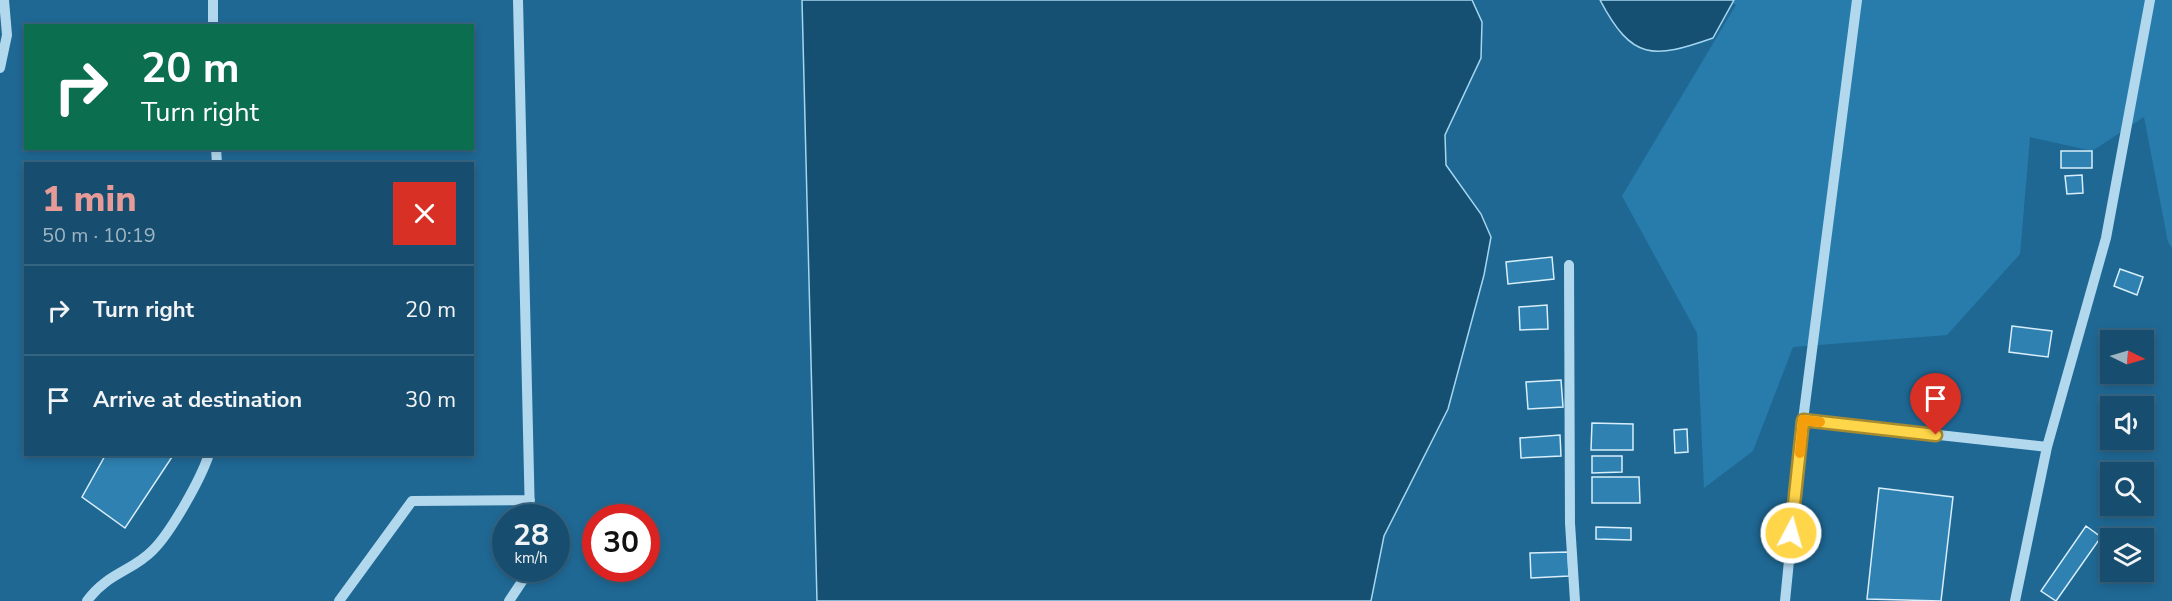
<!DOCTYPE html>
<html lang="en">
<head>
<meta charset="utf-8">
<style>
	:root { --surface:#174e6f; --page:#205574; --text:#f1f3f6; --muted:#9eb4c3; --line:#366582; --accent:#e69b98 }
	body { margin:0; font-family:"Nunito Sans",sans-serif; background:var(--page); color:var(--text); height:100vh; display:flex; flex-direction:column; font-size:22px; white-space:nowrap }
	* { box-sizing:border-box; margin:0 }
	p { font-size:20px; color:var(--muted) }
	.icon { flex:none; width:33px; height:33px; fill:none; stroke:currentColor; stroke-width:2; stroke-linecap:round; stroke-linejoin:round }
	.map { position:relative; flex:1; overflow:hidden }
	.sheet { position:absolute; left:24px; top:162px; width:450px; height:294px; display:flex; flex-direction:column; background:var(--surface); border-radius:0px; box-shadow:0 3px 9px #0003,0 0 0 2px var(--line) }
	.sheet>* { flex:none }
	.hud { position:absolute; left:24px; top:24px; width:450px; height:126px; border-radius:0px; box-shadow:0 3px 9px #0003,0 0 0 2px var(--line); background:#0b6e4f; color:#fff; overflow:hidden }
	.needle { width:39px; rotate:95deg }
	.buttons { position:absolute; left:2100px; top:330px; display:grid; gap:12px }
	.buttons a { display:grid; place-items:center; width:54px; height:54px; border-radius:0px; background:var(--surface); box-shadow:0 3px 9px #0003,0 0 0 2px var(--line); font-size:30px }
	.speed { position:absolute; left:492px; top:504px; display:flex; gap:12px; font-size:30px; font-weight:700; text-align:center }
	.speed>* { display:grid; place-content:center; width:78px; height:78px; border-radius:50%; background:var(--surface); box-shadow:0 3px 9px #0003,0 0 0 2px var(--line); line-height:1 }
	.speed small { font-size:15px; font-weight:400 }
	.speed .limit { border:9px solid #d22; background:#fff; color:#111 }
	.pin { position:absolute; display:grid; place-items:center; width:51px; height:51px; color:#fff; margin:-62px -26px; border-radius:50% 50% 50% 0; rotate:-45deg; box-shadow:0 0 6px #0007 }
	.pin .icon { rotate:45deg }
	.me { position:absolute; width:66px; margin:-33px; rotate:6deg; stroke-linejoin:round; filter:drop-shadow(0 0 4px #0008) }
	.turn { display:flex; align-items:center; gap:21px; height:126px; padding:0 18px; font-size:27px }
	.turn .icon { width:78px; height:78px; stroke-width:2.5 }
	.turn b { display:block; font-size:42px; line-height:51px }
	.round { display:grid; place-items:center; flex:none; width:63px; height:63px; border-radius:0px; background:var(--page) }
	.headline { display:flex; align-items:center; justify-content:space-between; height:102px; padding:0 18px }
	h1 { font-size:36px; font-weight:800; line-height:45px; color:var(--accent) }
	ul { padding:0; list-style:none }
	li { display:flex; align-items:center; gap:18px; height:90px; padding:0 18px; border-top:2px solid var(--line) }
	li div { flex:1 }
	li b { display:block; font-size:22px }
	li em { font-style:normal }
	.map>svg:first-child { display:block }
	.green { fill:#287cac }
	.water { fill:#154f72; stroke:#a5d6f0; stroke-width:1.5 }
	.building { fill:#2e81b1; stroke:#d8eefa; stroke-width:1.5 }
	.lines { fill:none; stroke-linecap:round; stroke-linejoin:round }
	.minor { stroke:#b2d8ee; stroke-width:10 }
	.route-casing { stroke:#a68a30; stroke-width:15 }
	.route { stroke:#ffd54a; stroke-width:10 }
	.slow { stroke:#f59e0b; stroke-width:10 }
</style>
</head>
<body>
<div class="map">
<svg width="2172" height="601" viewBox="0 0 2172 601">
	<rect width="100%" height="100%" fill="#1f6894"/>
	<path class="green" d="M1728 0H2172V248L2168 242 2144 117 2092 151 2030 137 2020 254 1947 335 1793 347 1753 451 1704 488 1697 333 1622 196 1736 5Z"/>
	<path class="water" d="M802 0H1472L1482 22 1481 58 1445 135 1446 165 1481 214 1491 237 1484 275 1448 409 1384 536 1371 601H817Z
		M1600 0H1734L1713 38C1653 59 1632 61 1600 0Z"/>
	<path class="building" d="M2061 151H2092V168H2061Z
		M2082 175 2083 193 2067 194 2065 176Z
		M1552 257 1554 279 1508 284 1506 262Z
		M2120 269 2143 277 2137 295 2114 286Z
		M1547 305 1548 329 1520 330 1519 307Z
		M2012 326 2052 331 2048 357 2009 352Z
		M1561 380 1563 407 1528 409 1526 382Z
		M1592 423 1633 424V450H1591Z
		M1687 429 1688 452 1675 453 1674 430Z
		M1560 435 1561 456 1521 458 1520 438Z
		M106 454H174L125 528 82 497Z
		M1592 456H1622V472L1592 473Z
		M1592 477H1639L1640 503H1592Z
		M1879 488 1953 497 1941 601 1867 599Z
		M2086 526 2101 537 2056 601 2041 591Z
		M1596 527 1631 528V540L1596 539Z
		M1568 552 1569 576 1531 578 1530 553Z"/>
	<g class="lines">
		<path class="minor" d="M213 0V26
			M518 0 530 518
			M0 68 7 35 4 0
			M216 148 217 164
			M1569 265 1570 523 1575 601
			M1803 420 2047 447
			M87 601C107 573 133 571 153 550 171 532 201 479 209 454
			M339 601 412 501 530 500
			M509 601 531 568
			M1785 601 1803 420 1857 0
			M2015 601 2047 447 2106 238 2150 0"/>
	</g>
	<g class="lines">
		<defs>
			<path id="route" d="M1791 533 1803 420 1936 435"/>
		</defs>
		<use href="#route" class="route-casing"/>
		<use href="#route" class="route"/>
		<path class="slow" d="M1800 453 1803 420 1820 422"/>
	</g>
</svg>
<div class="buttons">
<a><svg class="needle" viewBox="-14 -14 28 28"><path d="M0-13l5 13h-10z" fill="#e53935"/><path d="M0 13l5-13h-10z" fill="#9eb4c3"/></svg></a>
<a><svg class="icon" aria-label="sound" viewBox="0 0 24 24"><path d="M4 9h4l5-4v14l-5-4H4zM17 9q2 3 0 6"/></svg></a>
<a><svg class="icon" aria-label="search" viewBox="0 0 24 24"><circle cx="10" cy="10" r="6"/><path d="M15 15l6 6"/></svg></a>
<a><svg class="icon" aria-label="layers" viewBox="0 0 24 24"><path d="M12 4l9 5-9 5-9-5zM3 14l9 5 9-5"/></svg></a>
</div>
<div class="speed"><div>28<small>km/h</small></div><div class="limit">30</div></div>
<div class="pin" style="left:1936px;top:435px;background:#d93025"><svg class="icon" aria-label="arrive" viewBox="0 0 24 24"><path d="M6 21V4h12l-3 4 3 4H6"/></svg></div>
<svg class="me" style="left:1791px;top:533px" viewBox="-20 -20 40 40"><circle r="17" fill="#ffd54a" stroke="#fff" stroke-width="3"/><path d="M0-11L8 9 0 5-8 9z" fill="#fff"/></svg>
<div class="hud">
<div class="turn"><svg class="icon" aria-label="right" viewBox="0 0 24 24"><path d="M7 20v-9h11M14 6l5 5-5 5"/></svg><div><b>20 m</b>Turn right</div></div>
</div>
<section class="sheet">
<div class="headline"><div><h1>1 min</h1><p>50 m · 10:19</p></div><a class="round" style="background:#d93025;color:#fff"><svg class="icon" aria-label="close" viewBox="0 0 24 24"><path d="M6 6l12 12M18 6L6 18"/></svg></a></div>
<ul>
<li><svg class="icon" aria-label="right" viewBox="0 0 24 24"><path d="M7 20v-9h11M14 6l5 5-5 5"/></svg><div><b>Turn right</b></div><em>20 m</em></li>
<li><svg class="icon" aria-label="arrive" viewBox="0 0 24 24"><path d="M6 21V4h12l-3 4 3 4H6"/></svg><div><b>Arrive at destination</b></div><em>30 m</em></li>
</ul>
</section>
</div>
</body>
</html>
